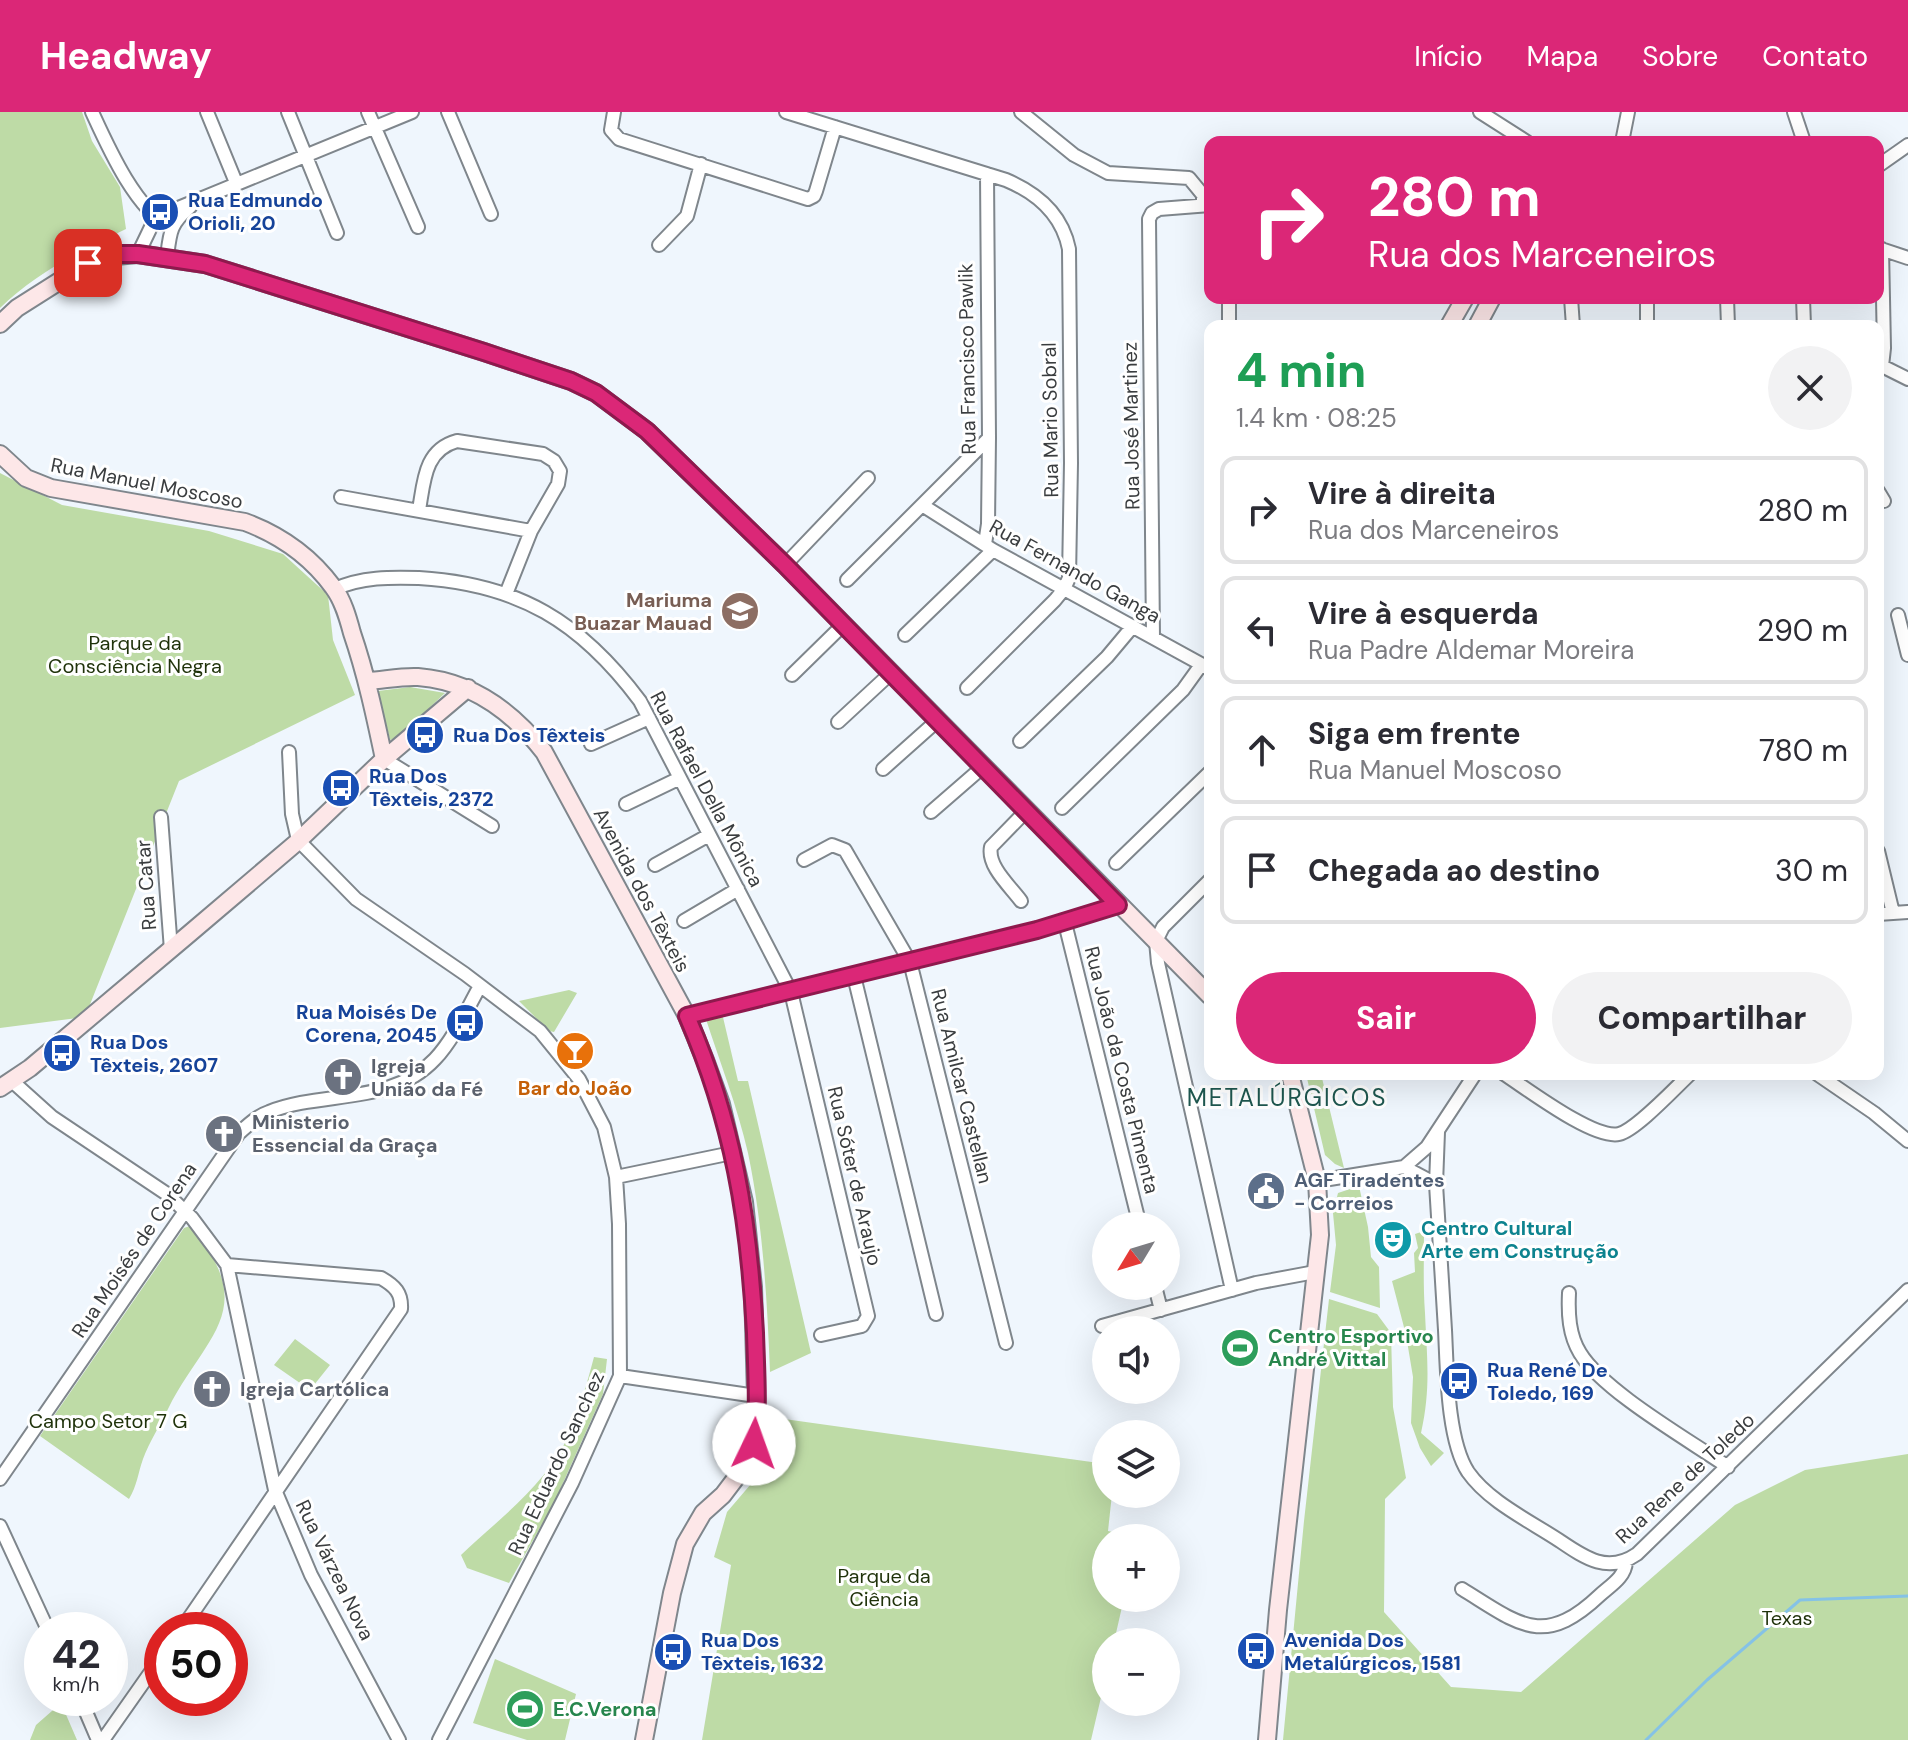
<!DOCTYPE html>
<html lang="pt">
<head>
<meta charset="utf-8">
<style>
	:root { --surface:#fff; --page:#f2f2f3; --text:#2b2b33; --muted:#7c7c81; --line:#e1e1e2; --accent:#db2777 }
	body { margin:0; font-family:"DM Sans",sans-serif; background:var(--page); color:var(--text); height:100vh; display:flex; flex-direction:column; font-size:30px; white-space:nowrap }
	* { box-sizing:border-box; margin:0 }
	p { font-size:26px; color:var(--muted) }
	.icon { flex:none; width:44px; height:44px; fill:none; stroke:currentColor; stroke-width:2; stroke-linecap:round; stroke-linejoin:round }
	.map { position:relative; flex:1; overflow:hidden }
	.side { position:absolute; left:1204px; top:208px; width:680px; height:760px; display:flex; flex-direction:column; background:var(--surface); border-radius:16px; box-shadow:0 8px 32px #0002 }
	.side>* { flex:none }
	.hud { position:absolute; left:1204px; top:24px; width:680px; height:168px; border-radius:16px; box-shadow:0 8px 32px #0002; background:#db2777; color:#fff; overflow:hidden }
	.needle { width:52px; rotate:232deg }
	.controls { position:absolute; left:1092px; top:1100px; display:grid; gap:16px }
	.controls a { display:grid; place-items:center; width:88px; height:88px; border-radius:50%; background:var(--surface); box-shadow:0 8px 32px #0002; font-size:40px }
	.speed { position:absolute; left:24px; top:1500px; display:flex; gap:16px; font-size:40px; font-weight:700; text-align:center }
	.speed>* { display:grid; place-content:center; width:104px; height:104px; border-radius:50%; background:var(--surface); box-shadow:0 8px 32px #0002; line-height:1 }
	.speed small { font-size:20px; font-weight:400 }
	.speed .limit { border:12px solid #d22; background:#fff; color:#111 }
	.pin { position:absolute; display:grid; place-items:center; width:68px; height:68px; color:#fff; margin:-34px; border-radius:16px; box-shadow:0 4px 12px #0006 }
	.me { position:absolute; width:88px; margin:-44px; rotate:3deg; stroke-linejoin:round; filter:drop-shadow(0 0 6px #0008) }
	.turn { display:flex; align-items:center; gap:28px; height:168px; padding:0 32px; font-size:36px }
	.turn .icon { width:104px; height:104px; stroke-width:2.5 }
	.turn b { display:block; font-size:56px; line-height:68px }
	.round { display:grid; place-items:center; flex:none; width:84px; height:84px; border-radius:42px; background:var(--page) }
	.head { display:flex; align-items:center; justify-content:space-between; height:136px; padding:0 32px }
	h1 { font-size:48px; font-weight:700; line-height:60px; color:#1e9e55 }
	.cta { display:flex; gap:16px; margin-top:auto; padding:16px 32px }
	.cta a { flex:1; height:92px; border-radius:48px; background:var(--accent); color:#fff; font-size:32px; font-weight:700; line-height:92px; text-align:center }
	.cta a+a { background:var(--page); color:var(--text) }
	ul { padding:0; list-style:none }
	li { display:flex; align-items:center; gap:24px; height:108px; margin:0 16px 12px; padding:0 16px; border:4px solid var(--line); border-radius:16px }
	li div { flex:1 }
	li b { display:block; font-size:30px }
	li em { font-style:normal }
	header { display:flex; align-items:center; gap:48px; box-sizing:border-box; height:112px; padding:0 40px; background:var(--accent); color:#fff }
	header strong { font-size:38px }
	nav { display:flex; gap:44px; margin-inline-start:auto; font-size:28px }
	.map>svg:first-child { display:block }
	.green { fill:#bedba6 }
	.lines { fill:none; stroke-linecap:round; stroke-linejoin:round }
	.stream { stroke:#85c2e6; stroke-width:3 }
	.street-casing { stroke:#7f868c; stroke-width:16 }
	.secondary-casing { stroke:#7f868c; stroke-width:20 }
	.street { stroke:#fff; stroke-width:12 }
	.secondary { stroke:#fde7e8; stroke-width:16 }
	.route-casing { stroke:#8e194d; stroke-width:20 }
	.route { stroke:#db2777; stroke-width:14 }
	.labels { text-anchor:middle; stroke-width:6; stroke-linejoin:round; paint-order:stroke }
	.transit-label { font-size:20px; font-weight:bold; fill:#164399; stroke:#fff; text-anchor:start }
	.street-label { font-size:20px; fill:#3a3d3f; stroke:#fff }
	.education-label { font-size:20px; font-weight:bold; fill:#785e54; stroke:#fff; text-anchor:end }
	.park-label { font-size:20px; fill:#1f320a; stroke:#fff }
	.worship-label { font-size:20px; font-weight:bold; fill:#5b616d; stroke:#fff; text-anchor:start }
	.food-label { font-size:20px; font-weight:bold; fill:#c56008; stroke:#fff }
	.service-label { font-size:20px; font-weight:bold; fill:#4e5e75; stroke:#fff; text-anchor:start }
	.culture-label { font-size:20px; font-weight:bold; fill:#0d838f; stroke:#fff; text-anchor:start }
	.leisure-label { font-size:20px; font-weight:bold; fill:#27864d; stroke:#fff; text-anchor:start }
	.quarter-label { font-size:24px; letter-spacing:2px; fill:#1e574f; stroke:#fff }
</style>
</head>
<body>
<header>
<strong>Headway</strong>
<nav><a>Início</a><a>Mapa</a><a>Sobre</a><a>Contato</a></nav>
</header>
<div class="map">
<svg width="1908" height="1628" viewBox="0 0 1908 1628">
	<rect width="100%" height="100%" fill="#eff6fd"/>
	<path class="green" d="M0 0H82L92 29 120 75 126 117C81 138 36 161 0 196Z
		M0 361 62 393 209 419 283 442 328 483 333 528 355 583 179 669 85 905 0 916Z
		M410 575 445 581 400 624 390 628 378 579Z
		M569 878 577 881 554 920 549 919 519 889Z
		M704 901H722L738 969H748L811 1241 770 1260C767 1186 763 1113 748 1041 737 993 719 948 704 901Z
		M1306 962H1321L1344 1056 1335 1052 1325 1043Z
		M1359 1074 1368 1115 1371 1145 1379 1155 1380 1196 1330 1180 1336 1133 1333 1101 1338 1081Z
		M190 1114C262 1198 205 1223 168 1297 160 1314 149 1330 143 1347 138 1361 137 1374 129 1387L40 1324 184 1116Z
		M1424 1119C1424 1146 1423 1174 1425 1201 1427 1247 1431 1276 1421 1321L1444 1341 1431 1354 1420 1336 1411 1311 1413 1265 1406 1223 1392 1169 1415 1160 1414 1141 1418 1136 1415 1122Z
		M1329 1187 1377 1202 1391 1221 1393 1295 1406 1366 1385 1387 1384 1500 1451 1575 1521 1580 1735 1393 1805 1358 1908 1342V1628H1283L1304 1409Z
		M295 1227 330 1253 310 1278 274 1253Z
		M594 1245 607 1247 603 1282 554 1391 509 1471 467 1456 461 1443C499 1407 548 1371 569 1322 580 1297 587 1271 594 1245Z
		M770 1305 1106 1352V1382H1112L1108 1419 1138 1426H1106V1486H1124L1114 1530H1106V1564L1091 1628H702L731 1453 714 1445 727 1400 769 1351Z
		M495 1547 576 1582 565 1628H527L473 1611Z
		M61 1591 77 1628H30L36 1613Z"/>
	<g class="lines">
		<path class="stream" d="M1646 1628 1707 1568 1800 1488 1908 1484"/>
		<defs>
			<path id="street" d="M92 0C109 37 135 96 171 116
				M207 0 237 73
				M288 0 337 121
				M368 0 418 115
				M448 0 491 102
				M614 0 611 18 619 27 808 87 814 84 816 79 835 15
				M786 0 1006 68C1037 81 1062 102 1069 137L1071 351 1069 466 1064 477 1055 488 967 576
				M1021 0 1074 43 1108 61 1189 66 1203 83V93
				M1480 0 1527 30
				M1794 0 1804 30
				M1622 30 1628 0
				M1878 54 1908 33
				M659 133 687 104 701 52
				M1878 136 1908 146
				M1882 137 1884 236 1882 254
				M138 142 151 115 171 99 412 0
				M167 145C170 120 170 112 190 95
				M1229 186V214
				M1571 186 1573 214
				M1647 186V214
				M1727 186 1728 214
				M1803 186 1804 214
				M1878 252 1908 267
				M1878 379 1884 389
				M341 385 531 419
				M922 393 993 438 1210 557
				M419 398C424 370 424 338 457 329L543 342 554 349 560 359 558 372 531 419 506 482
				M985 432 988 412 989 326 987 62
				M785 453 868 366
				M847 468 989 326
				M335 477C361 465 391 465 419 466 519 472 581 510 640 589L791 880 868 1204 862 1214 821 1223
				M1898 503 1908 543
				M905 523 993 438
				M1153 525 1149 107 1152 101 1159 97 1210 93
				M792 563 844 512
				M838 610 891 561
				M1020 629 1107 545 1133 514
				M591 632 649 606
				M289 640 292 702 298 728 356 787 465 862 540 919 579 967 604 1015 616 1065 619 1112 620 1264 572 1371 439 1628
				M384 647 492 714
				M883 657 938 608
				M626 692 680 666
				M1062 696 1183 578 1201 553
				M931 700 984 654
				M161 705 171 838
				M1878 739 1893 801
				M804 748 832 733 845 738 910 850 1006 1231
				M1116 751 1210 660
				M655 753 709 723
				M1210 768 1163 815 1156 829 1158 851 1232 1178
				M1021 789C1010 774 987 754 991 735L1027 698
				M1878 802 1908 800
				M684 809 738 777
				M1065 811 1140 1114
				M854 864 936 1202
				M687 904 1065 811 1118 793
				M1504 962C1526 976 1594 1028 1619 1022 1636 1018 1675 976 1690 962
				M1817 962 1874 1001 1908 1029
				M12 969 52 1005 167 1082 192 1106 227 1153 275 1378 311 1463 399 1628
				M1404 1055 1436 1072C1439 1121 1442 1169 1445 1218 1447 1256 1447 1328 1468 1360 1489 1390 1530 1409 1560 1429 1585 1446 1608 1462 1637 1442L1908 1178
				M616 1065 732 1041
				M1317 1069 1404 1055 1427 1035 1475 962
				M1436 1072 1438 1020
				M1155 1174 1161 1198
				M1569 1181C1568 1202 1569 1223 1580 1241 1603 1279 1689 1328 1728 1355
				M1102 1214 1256 1171 1315 1160
				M620 1264 756 1284
				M0 1367 239 1021C248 1013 257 1004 269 1000 324 978 391 994 435 947 454 927 467 897 480 874
				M0 1414 48 1518
				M1462 1477C1519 1512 1543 1537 1600 1483 1611 1473 1625 1465 1626 1450
				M181 1518 401 1197C402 1181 395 1174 381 1166L227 1153
				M80 1586 98 1628
				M103 1628 162 1544"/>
			<path id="secondary" d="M0 212 17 196 88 151 104 145 138 142 205 152 484 240 571 269 596 281 647 319 785 453 1210 884
				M1449 214 1465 186
				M1477 214 1492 186
				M0 342 26 366 51 376 245 410C280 423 311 445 333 475 343 488 348 506 352 521 366 562 375 604 384 647
				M368 569C384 568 402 564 418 565 471 569 512 599 544 640L687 904 705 948 721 992 744 1090 753 1175 756 1284 755 1330 748 1350 723 1383 703 1401 685 1432 672 1481 644 1628
				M0 976 30 956 189 822 296 731 384 647 468 576
				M1267 1628 1278 1498 1320 1123 1317 1069 1290 962"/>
		</defs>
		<use href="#street" class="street-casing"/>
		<use href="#secondary" class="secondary-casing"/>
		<use href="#street" class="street"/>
		<use href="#secondary" class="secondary"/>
	</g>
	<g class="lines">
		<defs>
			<path id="route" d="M88 151 120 142H138L205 152 484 240 571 269 596 281 647 319 785 453 1118 793 1037 818 687 904C733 1010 749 1106 755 1221 756 1258 759 1296 754 1332"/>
		</defs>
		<use href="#route" class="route-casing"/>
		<use href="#route" class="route"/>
	</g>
	<defs>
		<symbol id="bus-disc" viewBox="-11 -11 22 22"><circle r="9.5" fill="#1a4fb4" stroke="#fff"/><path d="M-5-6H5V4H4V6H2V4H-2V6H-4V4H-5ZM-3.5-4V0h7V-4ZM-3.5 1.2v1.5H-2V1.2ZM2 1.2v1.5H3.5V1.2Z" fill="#fff"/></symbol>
		<symbol id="school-disc" viewBox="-11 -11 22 22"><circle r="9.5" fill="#8d6e63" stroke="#fff"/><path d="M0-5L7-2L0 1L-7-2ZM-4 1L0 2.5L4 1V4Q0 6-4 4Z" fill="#fff"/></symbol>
		<symbol id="bar-disc" viewBox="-11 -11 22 22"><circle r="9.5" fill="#e8710a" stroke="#fff"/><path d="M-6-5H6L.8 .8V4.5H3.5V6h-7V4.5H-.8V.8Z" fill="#fff"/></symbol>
		<symbol id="church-disc" viewBox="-11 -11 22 22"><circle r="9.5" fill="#6b7280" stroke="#fff"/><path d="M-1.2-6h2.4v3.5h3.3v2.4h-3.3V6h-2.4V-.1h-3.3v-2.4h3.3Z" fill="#fff"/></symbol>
		<symbol id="civic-disc" viewBox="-11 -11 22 22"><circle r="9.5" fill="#5c6f8a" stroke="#fff"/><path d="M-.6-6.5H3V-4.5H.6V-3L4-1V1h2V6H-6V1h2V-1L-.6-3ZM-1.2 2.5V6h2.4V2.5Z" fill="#fff"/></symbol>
		<symbol id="theatre-disc" viewBox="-11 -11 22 22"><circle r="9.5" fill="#0f9aa8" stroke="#fff"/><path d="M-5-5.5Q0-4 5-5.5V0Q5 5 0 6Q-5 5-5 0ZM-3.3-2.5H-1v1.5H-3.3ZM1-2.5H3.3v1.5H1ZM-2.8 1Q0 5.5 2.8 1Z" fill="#fff"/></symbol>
		<symbol id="stadium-disc" viewBox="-11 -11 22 22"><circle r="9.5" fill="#2e9e5b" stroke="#fff"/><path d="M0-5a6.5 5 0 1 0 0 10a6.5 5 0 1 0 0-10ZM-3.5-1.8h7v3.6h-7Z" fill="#fff"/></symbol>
	</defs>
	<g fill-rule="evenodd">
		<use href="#bus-disc" x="138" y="78" width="44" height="44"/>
		<use href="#school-disc" x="718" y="477" width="44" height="44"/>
		<use href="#bus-disc" x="403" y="601" width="44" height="44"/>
		<use href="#bus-disc" x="319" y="654" width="44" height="44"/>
		<use href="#bus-disc" x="443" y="889" width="44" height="44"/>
		<use href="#bar-disc" x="553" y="917" width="44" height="44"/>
		<use href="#bus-disc" x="40" y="919" width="44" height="44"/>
		<use href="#church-disc" x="321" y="943" width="44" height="44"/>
		<use href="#church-disc" x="202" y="1000" width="44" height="44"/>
		<use href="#civic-disc" x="1244" y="1057" width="44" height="44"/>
		<use href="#theatre-disc" x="1371" y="1106" width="44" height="44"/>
		<use href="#stadium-disc" x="1218" y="1214" width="44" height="44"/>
		<use href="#bus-disc" x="1437" y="1247" width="44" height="44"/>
		<use href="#church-disc" x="190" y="1255" width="44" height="44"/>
		<use href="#bus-disc" x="1234" y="1517" width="44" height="44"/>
		<use href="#bus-disc" x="651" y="1518" width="44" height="44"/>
		<use href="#stadium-disc" x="503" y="1575" width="44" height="44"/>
	</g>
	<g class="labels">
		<g class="transit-label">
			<text x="188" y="95">Rua Edmundo<tspan x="188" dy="23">Orioli, 20</tspan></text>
			<text x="453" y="630">Rua Dos Têxteis</text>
			<text x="369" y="671">Rua Dos<tspan x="369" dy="23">Têxteis, 2372</tspan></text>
			<text x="437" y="907" text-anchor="end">Rua Moisés De<tspan x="437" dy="23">Corena, 2045</tspan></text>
			<text x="90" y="937">Rua Dos<tspan x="90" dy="23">Têxteis, 2607</tspan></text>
			<text x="1487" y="1265">Rua René De<tspan x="1487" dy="23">Toledo, 169</tspan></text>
			<text x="701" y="1535">Rua Dos<tspan x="701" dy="23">Têxteis, 1632</tspan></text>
			<text x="1284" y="1535">Avenida Dos<tspan x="1284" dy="23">Metalúrgicos, 1581</tspan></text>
		</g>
		<g class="street-label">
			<text transform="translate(967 247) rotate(-91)" y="7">Rua Francisco Pawlik</text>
			<text transform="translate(1050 308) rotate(-91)" y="7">Rua Mario Sobral</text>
			<text transform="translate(1131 314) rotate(-91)" y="7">Rua José Martinez</text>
			<text transform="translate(147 371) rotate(11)" y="7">Rua Manuel Moscoso</text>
			<text transform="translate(1075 459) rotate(29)" y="7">Rua Fernando Ganga</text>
			<text transform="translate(707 677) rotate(62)" y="7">Rua Rafael Della Mônica</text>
			<text transform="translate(146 773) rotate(-94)" y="7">Rua Catar</text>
			<text transform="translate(642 778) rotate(62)" y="7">Avenida dos Têxteis</text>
			<text transform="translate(1122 958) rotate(76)" y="7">Rua João da Costa Pimenta</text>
			<text transform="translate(962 974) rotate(76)" y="7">Rua Amilcar Castellan</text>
			<text transform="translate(855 1064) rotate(77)" y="7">Rua Sóter de Araujo</text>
			<text transform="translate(134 1138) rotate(-56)" y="7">Rua Moisés de Corena</text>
			<text transform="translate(556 1351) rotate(-65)" y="7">Rua Eduardo Sanchez</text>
			<text transform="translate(1685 1366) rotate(-43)" y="7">Rua Rene de Toledo</text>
			<text transform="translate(335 1458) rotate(64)" y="7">Rua Várzea Nova</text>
		</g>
		<g class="education-label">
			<text x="712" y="495">Mariuma<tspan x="712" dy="23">Buazar Mauad</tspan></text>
		</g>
		<g class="park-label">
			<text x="135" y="538">Parque da<tspan x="135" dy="23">Consciência Negra</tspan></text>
			<text x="108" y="1316">Campo Setor 7 G</text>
			<text x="884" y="1471">Parque da<tspan x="884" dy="23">Ciência</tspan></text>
			<text x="1787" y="1513">Texas</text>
		</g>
		<g class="worship-label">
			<text x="371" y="961">Igreja<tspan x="371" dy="23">União da Fé</tspan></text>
			<text x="252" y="1017">Ministerio<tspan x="252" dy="23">Essencial da Graça</tspan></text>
			<text x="240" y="1284">Igreja Cartólica</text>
		</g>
		<g class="food-label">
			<text x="575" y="983">Bar do João</text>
		</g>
		<g class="service-label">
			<text x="1294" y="1075">AGF Tiradentes<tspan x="1294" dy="23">- Correios</tspan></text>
		</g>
		<g class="culture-label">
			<text x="1421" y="1123">Centro Cultural<tspan x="1421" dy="23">Arte em Construção</tspan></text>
		</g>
		<g class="leisure-label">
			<text x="1268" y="1231">Centro Esportivo<tspan x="1268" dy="23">André Vittal</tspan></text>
			<text x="553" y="1604">E.C.Verona</text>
		</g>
		<g class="quarter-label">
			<text x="1287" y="994">METALÚRGICOS</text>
		</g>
	</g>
</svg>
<div class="controls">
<a><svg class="needle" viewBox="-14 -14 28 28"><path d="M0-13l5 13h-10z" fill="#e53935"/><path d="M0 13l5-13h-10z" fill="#7c7c81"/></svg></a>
<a><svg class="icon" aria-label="sound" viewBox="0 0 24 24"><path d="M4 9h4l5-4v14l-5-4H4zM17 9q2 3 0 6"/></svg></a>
<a><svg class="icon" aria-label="layers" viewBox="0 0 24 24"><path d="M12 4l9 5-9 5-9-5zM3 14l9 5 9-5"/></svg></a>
<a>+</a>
<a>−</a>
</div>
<div class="speed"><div>42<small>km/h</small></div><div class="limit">50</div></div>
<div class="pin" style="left:88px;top:151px;background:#d93025"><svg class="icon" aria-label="arrive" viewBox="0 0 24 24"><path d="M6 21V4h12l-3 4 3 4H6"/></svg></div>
<svg class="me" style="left:754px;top:1332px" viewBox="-20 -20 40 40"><circle r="19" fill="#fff"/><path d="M0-13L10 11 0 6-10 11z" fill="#db2777"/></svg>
<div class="hud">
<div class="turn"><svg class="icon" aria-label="right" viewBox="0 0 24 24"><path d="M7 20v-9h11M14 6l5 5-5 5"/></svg><div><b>280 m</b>Rua dos Marceneiros</div></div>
</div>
<section class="side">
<div class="head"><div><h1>4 min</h1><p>1.4 km · 08:25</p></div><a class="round"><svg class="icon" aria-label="close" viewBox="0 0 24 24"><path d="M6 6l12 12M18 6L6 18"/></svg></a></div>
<ul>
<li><svg class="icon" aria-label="right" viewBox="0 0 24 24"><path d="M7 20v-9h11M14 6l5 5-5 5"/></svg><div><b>Vire à direita</b><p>Rua dos Marceneiros</p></div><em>280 m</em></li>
<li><svg class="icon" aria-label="left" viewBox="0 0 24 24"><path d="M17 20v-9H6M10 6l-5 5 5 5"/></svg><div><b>Vire à esquerda</b><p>Rua Padre Aldemar Moreira</p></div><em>290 m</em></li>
<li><svg class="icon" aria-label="ahead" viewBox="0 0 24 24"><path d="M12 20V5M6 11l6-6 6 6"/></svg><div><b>Siga em frente</b><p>Rua Manuel Moscoso</p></div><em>780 m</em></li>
<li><svg class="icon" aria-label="arrive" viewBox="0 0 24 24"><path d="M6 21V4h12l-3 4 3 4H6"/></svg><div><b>Chegada ao destino</b></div><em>30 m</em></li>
</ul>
<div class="cta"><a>Sair</a><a>Compartilhar</a></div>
</section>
</div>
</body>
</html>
